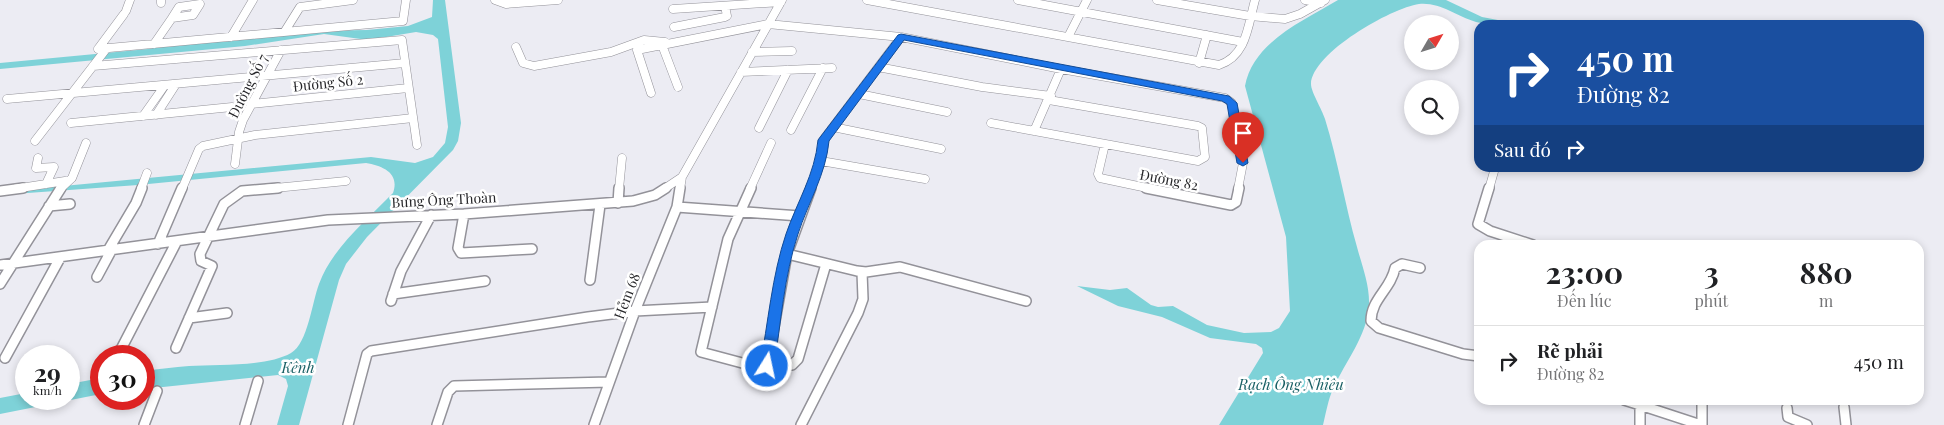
<!DOCTYPE html>
<html lang="vi">
<head>
<meta charset="utf-8">
<style>
	:root { --surface:#fff; --page:#f2f2f2; --text:#202124; --muted:#757577; --line:#e0e0e0 }
	body { margin:0; font-family:"Playfair Display",serif; background:var(--page); color:var(--text); height:100vh; display:flex; flex-direction:column; font-size:19px; white-space:nowrap }
	* { box-sizing:border-box; margin:0 }
	p { font-size:16px; color:var(--muted) }
	.icon { flex:none; width:28px; height:28px; fill:none; stroke:currentColor; stroke-width:2; stroke-linecap:round; stroke-linejoin:round }
	.map { position:relative; flex:1; overflow:hidden }
	.side { position:absolute; left:1474px; top:240px; width:450px; height:165px; display:flex; flex-direction:column; background:var(--surface); border-radius:15px; box-shadow:0 2px 8px #0003 }
	.side>* { flex:none }
	.top-card { position:absolute; left:1474px; top:20px; width:450px; height:152px; border-radius:15px; box-shadow:0 2px 8px #0003; background:#1a4fa0; color:#fff; overflow:hidden }
	.needle { width:32px; rotate:51deg }
	.tools { position:absolute; left:1404px; top:15px; display:grid; gap:10px }
	.tools a { display:grid; place-items:center; width:55px; height:55px; border-radius:50%; background:var(--surface); box-shadow:0 2px 8px #0003; font-size:25px }
	.speed { position:absolute; left:15px; top:345px; display:flex; gap:10px; font-size:25px; font-weight:700; text-align:center }
	.speed>* { display:grid; place-content:center; width:65px; height:65px; border-radius:50%; background:var(--surface); box-shadow:0 2px 8px #0003; line-height:1 }
	.speed small { font-size:12px; font-weight:400 }
	.speed .limit { border:8px solid #d22; background:#fff; color:#111 }
	.pin { position:absolute; display:grid; place-items:center; width:42px; height:42px; color:#fff; margin:-51px -21px; border-radius:50% 50% 50% 0; rotate:-45deg; box-shadow:0 0 5px #0007 }
	.pin .icon { rotate:45deg }
	.me { position:absolute; width:55px; margin:-28px; rotate:10deg; stroke-linejoin:round; filter:drop-shadow(0 0 4px #0008) }
	.turn { display:flex; align-items:center; gap:18px; height:105px; padding:0 20px; font-size:22px }
	.turn .icon { width:65px; height:65px; stroke-width:2.5 }
	.turn b { display:block; font-size:35px; line-height:42px }
	.then { display:flex; align-items:center; height:48px; padding:0 20px; background:#0003; gap:10px; font-size:19px }
	.eta { display:flex; justify-content:space-evenly; align-items:center; height:85px; text-align:center }
	.eta b { font-size:30px; font-weight:700; line-height:35px }
	ul { padding:0; list-style:none }
	li { display:flex; align-items:center; gap:15px; height:70px; padding:0 20px; border-top:1px solid var(--line) }
	li div { flex:1 }
	li b { display:block; font-size:19px }
	li em { font-style:normal }
	.map>svg:first-child { display:block }
	.water { fill:#7ed2d8 }
	.lines { fill:none; stroke-linecap:round; stroke-linejoin:round }
	.minor-far1-casing { stroke:#939299; stroke-width:9 }
	.minor-casing { stroke:#939299; stroke-width:12 }
	.minor-far1 { stroke:#fff; stroke-width:8 }
	.minor { stroke:#fff; stroke-width:9 }
	.route { fill:#1a73e8; stroke:#114b97 }
	.labels { text-anchor:middle; stroke-width:5; stroke-linejoin:round; paint-order:stroke }
	.street-label { font-size:14px; fill:#27272a; stroke:#fff }
	.water-label { font-size:15px; font-style:italic; fill:#185f64; stroke:#fff }
</style>
</head>
<body>
<div class="map">
<svg width="1944" height="425" viewBox="0 0 1944 425">
	<rect width="100%" height="100%" fill="#ececf3"/>
	<path class="water" d="M433 0H445L461 123 458 141 453 150 367 237 346 264 339 280 299 425H277L288 386 286 379 278 375 144 389V371C159 369 174 367 189 366 217 364 267 367 291 353 308 343 312 302 319 284 332 248 367 220 393 193 400 173 383 166 366 163L138 185 0 195V192L371 157 415 163 433 157 445 143 448 127 438 39 433 35 416 32 368 40 324 34 245 46 0 69V63L148 49 177 44 233 41 306 31 367 30 408 26 432 17Z
		M1338 0H1446L1482 17 1524 25C1508 25 1491 26 1476 22 1456 16 1440 2 1419 4 1391 8 1312 53 1311 84 1311 92 1322 109 1325 119 1338 161 1345 205 1357 247 1362 266 1370 285 1369 306 1367 336 1345 362 1333 389 1328 400 1326 413 1323 425H1219L1263 353 1262 348 1256 344 1210 338 1162 317 1118 306 1077 286 1110 290 1127 288 1151 305 1158 307 1173 306 1207 325 1244 333 1271 332 1279 328 1290 311 1286 237 1245 86C1253 42 1303 21 1338 0Z
		M101 378V394L0 414V398L26 393V399H69V384Z"/>
	<g class="lines">
		<defs>
			<path id="minor-far1" d="M161 0V3
				M495 0 506 4 558 0
				M867 0 1219 65C1247 56 1248 25 1255 0
				M1018 0 1243 42
				M1157 0 1250 16 1285 19 1300 14 1325 0
				M1305 0 1321 3
				M200 4 193 15 172 18 179 7Z
				M673 9 781 2
				M126 11 130 0
				M674 27 725 17 727 16 725 6
				M285 31 300 7 353 0
				M231 37 253 0
				M1068 37 1087 0
				M154 44 172 18
				M662 45 678 87
				M516 47 523 63 534 66 611 52 644 40 665 42
				M98 49 403 21 406 0
				M98 49 124 14
				M752 52 792 51
				M1199 63 1207 35
				M93 66 402 40 417 145
				M878 67 982 87 1051 96
				M741 72 832 68
				M651 93 637 50 768 24 901 37 1061 69 1225 98 1232 103 1243 163 1238 189
				M859 94 947 112
				M7 99 405 63
				M251 104 408 88
				M156 115 176 84
				M143 116 165 85
				M71 123 232 107
				M991 123 1198 161 1205 157 1202 128 1198 126 1049 100
				M833 127 941 149
				M759 128 788 70
				M791 130 823 68
				M1034 131 1061 69
				M35 141 107 48
				M1105 144 1098 174 1100 178 1152 189
				M38 158 36 168 54 167 46 184
				M821 161 925 179
				M235 164 239 132 243 120 281 50
				M14 189 65 181
				M60 189 72 178 86 143
				M141 189 147 173
				M182 189 199 149 203 146 255 135 413 118
				M265 189 346 181
				M619 189 622 158
				M664 189 682 177 782 0
				M680 189 682 177
				M750 189 771 143
				M810 189 821 161 823 140 901 37
				M1489 189 1495 168"/>
			<path id="minor" d="M751 188 728 239 701 352 746 364 792 365 798 359 826 264
				M1146 188 1231 205 1236 202 1239 188
				M1489 188 1478 224 1490 231 1533 245
				M0 191 23 188
				M618 203 619 188
				M49 206 70 204
				M677 207 800 216
				M464 214 458 248 461 253 532 249
				M158 244 182 188
				M107 252 136 203 142 188
				M787 254 857 271 866 272 900 267 1026 301
				M0 265 328 220 464 214 633 201 655 195 666 188
				M1420 268 1402 264 1395 268C1391 289 1371 299 1371 321L1379 328 1463 354 1479 356
				M97 277 111 251
				M590 280 600 205
				M0 284 61 188
				M393 294 485 281
				M391 301 401 271 431 215
				M189 318 227 313
				M176 348 212 266 201 261 200 254 224 204 242 191 278 188
				M118 355 177 241
				M5 358 60 258
				M767 366 787 254 811 188
				M1624 400 1640 405V425
				M1640 400V405L1701 425
				M1702 400V425
				M1844 407 1846 425
				M1787 408 1788 417 1807 425
				M144 425 157 391
				M245 425 258 381
				M348 425 367 354 371 351 588 317 635 311 712 307
				M437 425 448 392 454 386 609 382
				M594 425 635 311 677 207 680 188
				M801 425 858 313 863 299 862 272"/>
		</defs>
		<use href="#minor-far1" class="minor-far1-casing"/>
		<use href="#minor" class="minor-casing"/>
		<use href="#minor-far1" class="minor-far1"/>
		<use href="#minor" class="minor"/>
	</g>
	<path class="route" d="M901 34 1229 96 1237 103 1248 163 1243 166 1237 163 1227 104 1222 101 904 40 829 141C826 174 808 203 798 234 784 276 781 323 774 366L772 369H762L760 366C768 324 772 275 786 234 797 202 815 174 818 140L898 35Z"/>
	<g class="labels">
		<g class="street-label">
			<text transform="translate(328 83) rotate(-6)" y="5">Đường Số 2</text>
			<text transform="translate(248 86) rotate(-63)" y="5">Đường Số 7</text>
			<text transform="translate(1169 180) rotate(11)" y="5">Đường 82</text>
			<text transform="translate(444 200) rotate(-3)" y="5">Bưng Ông Thoàn</text>
			<text transform="translate(627 296) rotate(-69)" y="5">Hẻm 68</text>
		</g>
		<g class="water-label">
			<text x="298" y="373">Kênh</text>
			<text x="1291" y="390">Rạch Ông Nhiêu</text>
		</g>
	</g>
</svg>
<div class="tools">
<a><svg class="needle" viewBox="-14 -14 28 28"><path d="M0-13l5 13h-10z" fill="#e53935"/><path d="M0 13l5-13h-10z" fill="#757577"/></svg></a>
<a><svg class="icon" aria-label="search" viewBox="0 0 24 24"><circle cx="10" cy="10" r="6"/><path d="M15 15l6 6"/></svg></a>
</div>
<div class="speed"><div>29<small>km/h</small></div><div class="limit">30</div></div>
<div class="pin" style="left:1243px;top:163px;background:#d93025"><svg class="icon" aria-label="arrive" viewBox="0 0 24 24"><path d="M6 21V4h12l-3 4 3 4H6"/></svg></div>
<svg class="me" style="left:767px;top:366px" viewBox="-20 -20 40 40"><circle r="17" fill="#1a73e8" stroke="#fff" stroke-width="3"/><path d="M0-11L8 9 0 5-8 9z" fill="#fff"/></svg>
<div class="top-card">
<div class="turn"><svg class="icon" aria-label="right" viewBox="0 0 24 24"><path d="M7 20v-9h11M14 6l5 5-5 5"/></svg><div><b>450 m</b>Đường 82</div></div>
<div class="then">Sau đó<svg class="icon" aria-label="right" viewBox="0 0 24 24"><path d="M7 20v-9h11M14 6l5 5-5 5"/></svg></div>
</div>
<section class="side">
<div class="eta">
<div><b>23:00</b><p>Đến lúc</p></div>
<div><b>3</b><p>phút</p></div>
<div><b>880</b><p>m</p></div>
</div>
<ul>
<li><svg class="icon" aria-label="right" viewBox="0 0 24 24"><path d="M7 20v-9h11M14 6l5 5-5 5"/></svg><div><b>Rẽ phải</b><p>Đường 82</p></div><em>450 m</em></li>
</ul>
</section>
</div>
</body>
</html>
